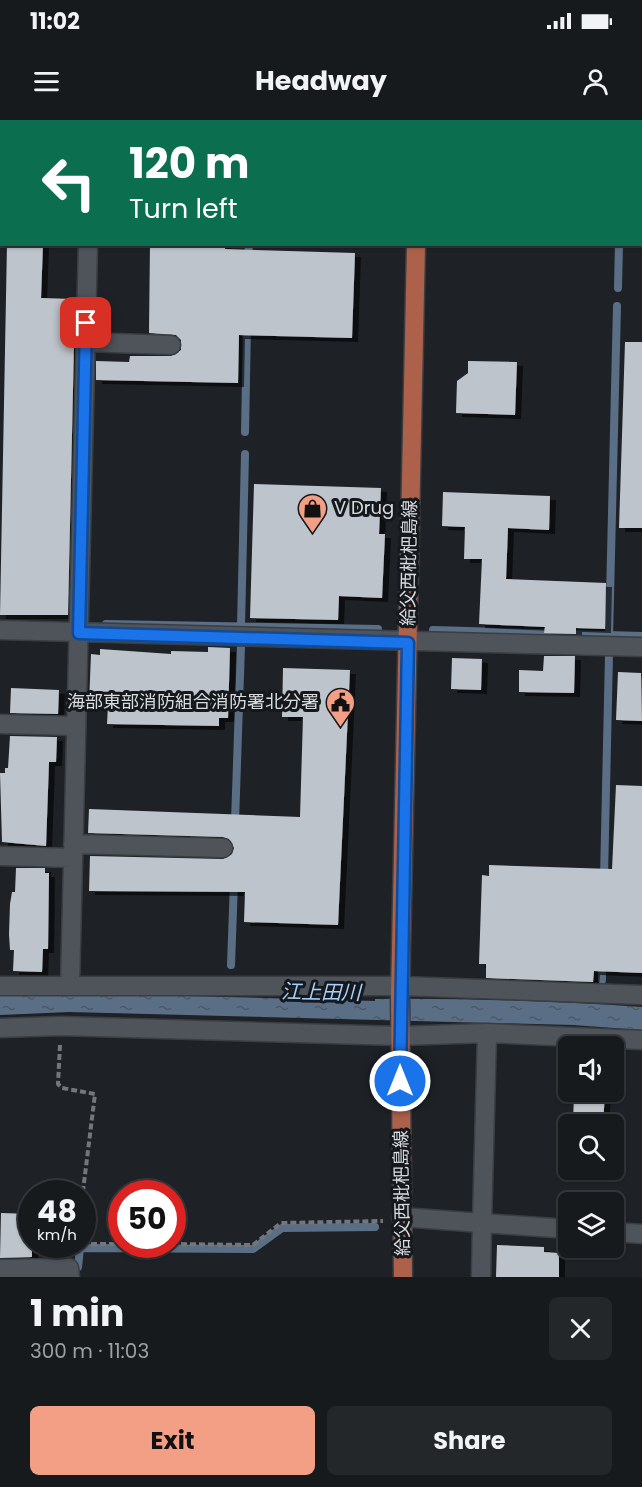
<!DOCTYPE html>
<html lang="en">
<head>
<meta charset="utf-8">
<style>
	:root { --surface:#161a1d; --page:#23272a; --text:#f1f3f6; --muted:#9ea1a4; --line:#35383b; --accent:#f39f85 }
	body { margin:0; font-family:Poppins,"Noto Sans JP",sans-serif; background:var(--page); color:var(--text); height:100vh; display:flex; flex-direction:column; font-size:22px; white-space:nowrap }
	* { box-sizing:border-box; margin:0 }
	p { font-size:20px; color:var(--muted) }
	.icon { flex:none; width:33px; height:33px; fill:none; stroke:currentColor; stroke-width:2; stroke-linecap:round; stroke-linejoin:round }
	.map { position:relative; height:1157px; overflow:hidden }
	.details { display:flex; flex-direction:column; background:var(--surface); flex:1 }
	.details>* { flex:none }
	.top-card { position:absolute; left:0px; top:0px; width:642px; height:126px; box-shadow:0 2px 4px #0004,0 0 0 2px var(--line); background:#0b6e4f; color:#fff; overflow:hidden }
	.buttons { position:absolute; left:558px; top:916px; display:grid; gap:12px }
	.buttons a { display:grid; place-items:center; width:66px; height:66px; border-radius:9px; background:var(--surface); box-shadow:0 2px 4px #0004,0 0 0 2px var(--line); font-size:30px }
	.speed { position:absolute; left:18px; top:1060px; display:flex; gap:12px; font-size:30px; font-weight:700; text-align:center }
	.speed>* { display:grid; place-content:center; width:78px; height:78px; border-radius:50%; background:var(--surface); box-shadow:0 2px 4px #0004,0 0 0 2px var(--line); line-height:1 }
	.speed small { font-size:15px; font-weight:400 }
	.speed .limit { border:9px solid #d22; background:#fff; color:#111 }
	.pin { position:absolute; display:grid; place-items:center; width:51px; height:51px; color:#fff; margin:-26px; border-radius:12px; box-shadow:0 3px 9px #0006 }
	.me { position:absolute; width:66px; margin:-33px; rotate:0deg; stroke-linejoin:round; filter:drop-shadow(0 0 4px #0008) }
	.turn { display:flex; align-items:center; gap:21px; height:126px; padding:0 30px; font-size:27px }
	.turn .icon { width:78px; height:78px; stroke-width:2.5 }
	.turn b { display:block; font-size:42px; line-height:51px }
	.round { display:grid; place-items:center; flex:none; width:63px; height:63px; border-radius:9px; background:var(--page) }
	.headline { display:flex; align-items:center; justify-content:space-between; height:102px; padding:0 30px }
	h1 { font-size:36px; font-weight:700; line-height:45px }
	.cta { display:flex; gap:12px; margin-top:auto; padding:12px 30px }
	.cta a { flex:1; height:69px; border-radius:9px; background:var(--accent); color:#111; font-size:24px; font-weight:700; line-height:69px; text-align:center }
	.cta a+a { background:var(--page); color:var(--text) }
	.status { display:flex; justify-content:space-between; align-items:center; height:42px; padding:0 30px; background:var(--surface); direction:ltr }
	.status svg { height:16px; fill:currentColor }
	header { display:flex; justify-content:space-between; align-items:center; height:78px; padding:0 30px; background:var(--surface); font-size:27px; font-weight:700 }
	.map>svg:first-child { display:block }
	.water { fill:url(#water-ripples) }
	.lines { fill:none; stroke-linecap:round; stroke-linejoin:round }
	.stream { stroke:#5a6f86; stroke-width:8 }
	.building { fill:#bec4cb; filter:url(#shadow) }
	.minor-casing { stroke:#3a3e42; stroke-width:21 }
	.major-casing { stroke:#3a3e42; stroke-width:21 }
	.path { stroke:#73767a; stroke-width:4; stroke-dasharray:6 3; stroke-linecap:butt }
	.minor { stroke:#4f545a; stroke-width:18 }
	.major { stroke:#ae614a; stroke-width:18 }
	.route-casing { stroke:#114b97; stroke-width:15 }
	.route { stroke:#1a73e8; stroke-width:10 }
	.labels { text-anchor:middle; stroke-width:6; stroke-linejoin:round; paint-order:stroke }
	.poi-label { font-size:18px; fill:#d9dcdf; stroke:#15191d; text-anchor:start }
	.street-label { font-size:18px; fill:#d9dcdf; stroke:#15191d }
	.water-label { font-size:20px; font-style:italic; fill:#a8d0fc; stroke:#15191d }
</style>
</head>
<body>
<div class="status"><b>11:02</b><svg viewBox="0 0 49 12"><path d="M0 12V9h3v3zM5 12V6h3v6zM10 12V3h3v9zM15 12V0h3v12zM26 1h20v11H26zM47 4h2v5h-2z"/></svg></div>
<header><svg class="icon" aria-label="menu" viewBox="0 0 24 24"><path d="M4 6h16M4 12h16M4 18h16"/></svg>Headway<svg class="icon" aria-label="person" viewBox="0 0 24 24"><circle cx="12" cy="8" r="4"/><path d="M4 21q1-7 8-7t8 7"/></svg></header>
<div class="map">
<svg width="642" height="1157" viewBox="0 0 642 1157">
	<defs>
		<pattern id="water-ripples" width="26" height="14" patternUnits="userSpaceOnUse" patternTransform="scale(1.5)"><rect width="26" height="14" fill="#5a6f86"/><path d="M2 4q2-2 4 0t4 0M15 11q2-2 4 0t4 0" fill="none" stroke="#4e5864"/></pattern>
		<filter id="shadow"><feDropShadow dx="6" dy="4" stdDeviation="0" flood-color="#0009"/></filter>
	</defs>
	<rect width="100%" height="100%" fill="#1e2227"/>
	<path class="water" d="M73 873 375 881V879C464 878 553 881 642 887V910L573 905 69 892 0 895V874Z"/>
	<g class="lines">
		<path class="stream" d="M252 2V0
			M621 2V0
			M248 139 249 124
			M618 168 619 124
			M245 312 247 205
			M106 504 378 509
			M241 506 245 334
			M433 510 642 516
			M609 518 617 186
			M235 702 241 526
			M604 758 609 535
			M231 845 234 762
			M602 860V842
			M78 1147 80 1128 253 1129 282 1108 375 1107"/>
	</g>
	<path class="building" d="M7 124H43L41 178 75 179 68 495H0Z
		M150 124H225V129L355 133 352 218 239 215 238 263 96 260V241L129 242 130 236H171L181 230V220L176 215 149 213Z
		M625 222H642V408H619Z
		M468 241 517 242 515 295 456 293 457 261 468 253Z
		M254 364 381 368 379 414H385L382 478 339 476 338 500 250 498Z
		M443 372 550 376 549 410 508 408 506 459 606 463 605 509 576 508V514L544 513 545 507 479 504 482 439H464L465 407 442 406Z
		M208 527 230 528 228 598H219V606L107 604 108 585 89 584 91 534 100 535V529L171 534V531L208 532Z
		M544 536H575L574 573 519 572V550L543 551Z
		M452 538 482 539 481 570 451 569Z
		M283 548 350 550 338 805 244 802 245 772 89 771 90 736 223 739 232 734 234 728 229 719 223 717 88 713 89 689 300 697 303 597H282Z
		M618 552 641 553 642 601 616 600Z
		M11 568 59 570 58 594 10 593Z
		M10 616 57 617 56 642H49L46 726 2 722 0 653H5V648H8Z
		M616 665 642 666V853L594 851 593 862 486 858V844H479L482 755 489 756V745L612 749Z
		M16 748H45V753H49L48 829H43L42 852 13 851 14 830H10L9 814 10 784 12 772H15Z
		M574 972H605L603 1005H573Z
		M1 1093 32 1094V1137L0 1138Z
		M497 1125 544 1127V1132L559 1133V1157H496Z"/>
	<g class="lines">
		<defs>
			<path id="minor" d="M91 2V0
				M0 65H2
				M640 81H642
				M86 222 171 225
				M0 510 642 527
				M0 604 76 606
				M73 724 223 728
				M0 736 73 738
				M0 866H401L642 875
				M70 866 88 124
				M0 908 61 906 400 916 487 913 642 920
				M401 1097 482 1103 487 913
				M614 1112 642 1114
				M0 1149 69 1148 70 1157
				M481 1157 482 1103 568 1109"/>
			<path id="major" d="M419 2V0
				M403 1157 400 876 416 124"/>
		</defs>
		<use href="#minor" class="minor-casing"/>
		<use href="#major" class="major-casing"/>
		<path class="path" d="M60 925 58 964 62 968 95 974 82 1079
			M82 1124H122
			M172 1124 253 1125 281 1103 383 1101"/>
		<use href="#minor" class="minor"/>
		<use href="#major" class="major"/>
	</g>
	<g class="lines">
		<defs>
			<path id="route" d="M86 203 79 513 408 523 400 961"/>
		</defs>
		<use href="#route" class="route-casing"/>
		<use href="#route" class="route"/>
	</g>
	<defs>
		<symbol id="shop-pin" viewBox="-11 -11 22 30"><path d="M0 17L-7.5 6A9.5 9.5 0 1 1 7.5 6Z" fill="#f39f85" stroke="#15191d"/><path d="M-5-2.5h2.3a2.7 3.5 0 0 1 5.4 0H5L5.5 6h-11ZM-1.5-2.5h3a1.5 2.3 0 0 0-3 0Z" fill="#111"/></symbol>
		<symbol id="civic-pin" viewBox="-11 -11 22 30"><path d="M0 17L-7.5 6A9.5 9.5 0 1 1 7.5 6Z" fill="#f39f85" stroke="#15191d"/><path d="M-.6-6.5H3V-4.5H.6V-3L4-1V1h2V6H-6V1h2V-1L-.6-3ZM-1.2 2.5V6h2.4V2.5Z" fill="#111"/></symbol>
	</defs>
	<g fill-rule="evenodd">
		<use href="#shop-pin" x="296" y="372" width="33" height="45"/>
		<use href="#civic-pin" x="324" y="566" width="33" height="45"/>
	</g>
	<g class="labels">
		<g class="poi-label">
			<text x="334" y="394">V Drug</text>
			<text x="319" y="588" text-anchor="end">海部東部消防組合消防署北分署</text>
		</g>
		<g class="street-label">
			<text transform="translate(409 443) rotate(-89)" y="6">給父西枇杷島線</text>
			<text transform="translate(402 1073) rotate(-91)" y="6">給父西枇杷島線</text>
		</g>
		<g class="water-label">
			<text transform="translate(321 872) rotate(1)" y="7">江上田川</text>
		</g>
	</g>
</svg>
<div class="buttons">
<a><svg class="icon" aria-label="sound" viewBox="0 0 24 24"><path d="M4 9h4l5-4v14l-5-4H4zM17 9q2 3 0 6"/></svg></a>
<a><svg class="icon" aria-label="search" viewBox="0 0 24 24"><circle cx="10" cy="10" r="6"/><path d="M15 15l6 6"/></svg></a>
<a><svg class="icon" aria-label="layers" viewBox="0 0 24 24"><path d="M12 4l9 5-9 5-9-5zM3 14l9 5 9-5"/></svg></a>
</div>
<div class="speed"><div>48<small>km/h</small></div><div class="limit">50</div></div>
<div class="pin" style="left:86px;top:203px;background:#d93025"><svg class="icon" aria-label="arrive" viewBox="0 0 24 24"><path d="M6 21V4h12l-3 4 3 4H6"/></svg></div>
<svg class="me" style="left:400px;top:961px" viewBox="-20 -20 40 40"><circle r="17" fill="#1a73e8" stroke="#fff" stroke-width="3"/><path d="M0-11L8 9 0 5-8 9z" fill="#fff"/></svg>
<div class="top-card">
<div class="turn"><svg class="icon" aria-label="left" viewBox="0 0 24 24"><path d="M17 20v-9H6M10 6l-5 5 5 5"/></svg><div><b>120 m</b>Turn left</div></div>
</div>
</div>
<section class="details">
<div class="headline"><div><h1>1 min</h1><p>300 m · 11:03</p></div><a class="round"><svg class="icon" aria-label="close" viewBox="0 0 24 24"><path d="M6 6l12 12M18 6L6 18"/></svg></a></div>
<div class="cta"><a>Exit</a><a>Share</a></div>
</section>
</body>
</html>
